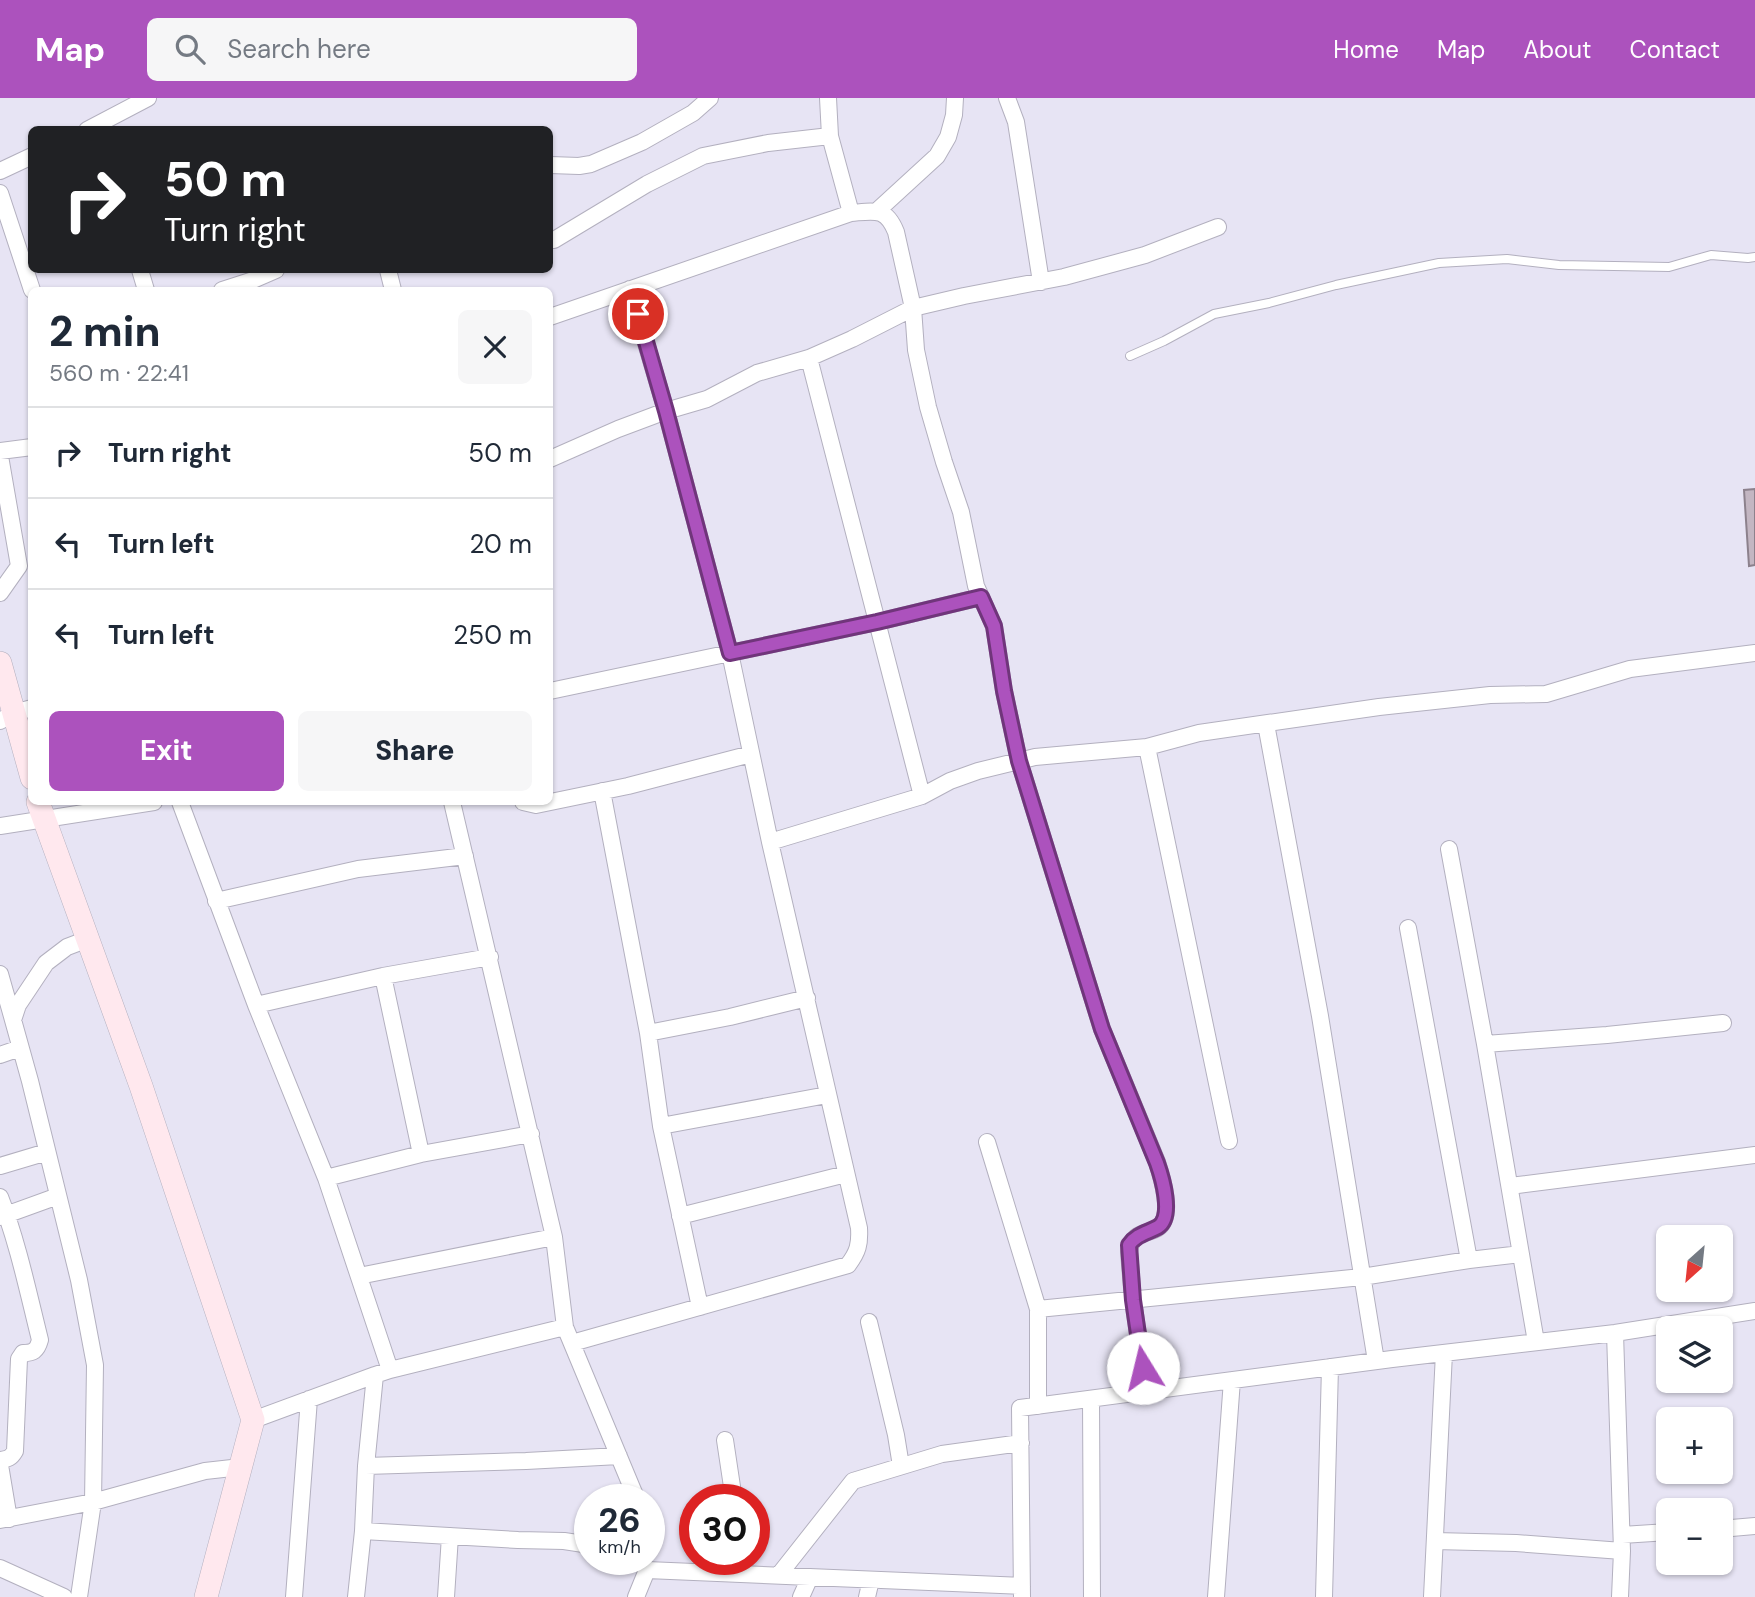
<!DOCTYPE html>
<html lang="en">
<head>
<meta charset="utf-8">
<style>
	:root { --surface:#fff; --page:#f6f6f7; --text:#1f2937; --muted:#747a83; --line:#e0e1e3; --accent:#ac52bd }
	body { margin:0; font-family:"DM Sans",sans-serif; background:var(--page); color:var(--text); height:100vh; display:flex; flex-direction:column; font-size:26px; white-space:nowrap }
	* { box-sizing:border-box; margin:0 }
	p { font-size:23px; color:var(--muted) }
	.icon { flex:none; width:38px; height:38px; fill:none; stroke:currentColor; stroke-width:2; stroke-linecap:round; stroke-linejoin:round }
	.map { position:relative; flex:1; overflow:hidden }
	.drawer { position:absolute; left:28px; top:189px; width:525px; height:518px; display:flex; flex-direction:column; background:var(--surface); border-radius:10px; box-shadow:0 2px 5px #0004 }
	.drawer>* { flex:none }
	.top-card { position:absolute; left:28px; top:28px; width:525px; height:147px; border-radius:10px; box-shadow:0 2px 5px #0004; background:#202124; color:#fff; overflow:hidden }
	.needle { width:46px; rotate:207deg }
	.tools { position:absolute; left:1656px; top:1127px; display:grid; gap:14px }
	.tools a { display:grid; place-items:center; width:77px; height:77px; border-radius:10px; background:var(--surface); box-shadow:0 2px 5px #0004; font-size:35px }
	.speed { position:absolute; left:574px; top:1386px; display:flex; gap:14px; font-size:35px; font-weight:700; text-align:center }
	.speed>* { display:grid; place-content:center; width:91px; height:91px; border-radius:50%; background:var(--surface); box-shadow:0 2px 5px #0004; line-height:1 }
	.speed small { font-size:18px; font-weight:400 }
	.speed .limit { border:10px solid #d22; background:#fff; color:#111 }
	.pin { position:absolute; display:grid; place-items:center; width:60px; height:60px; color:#fff; margin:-30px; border:4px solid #fff; border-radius:50%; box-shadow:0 2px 7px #0007 }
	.me { position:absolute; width:77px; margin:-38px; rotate:351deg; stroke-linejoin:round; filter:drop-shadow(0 0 5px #0008) }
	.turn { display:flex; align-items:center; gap:24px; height:147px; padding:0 21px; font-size:32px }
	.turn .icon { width:91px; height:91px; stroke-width:2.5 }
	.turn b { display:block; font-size:49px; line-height:60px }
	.round { display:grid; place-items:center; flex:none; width:74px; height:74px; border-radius:10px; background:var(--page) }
	.overview { display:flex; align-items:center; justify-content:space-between; height:119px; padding:0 21px }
	h1 { font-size:42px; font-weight:800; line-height:52px }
	.primary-button { display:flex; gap:14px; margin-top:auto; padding:14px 21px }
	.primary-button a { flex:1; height:80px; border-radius:10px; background:var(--accent); color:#fff; font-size:28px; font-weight:800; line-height:80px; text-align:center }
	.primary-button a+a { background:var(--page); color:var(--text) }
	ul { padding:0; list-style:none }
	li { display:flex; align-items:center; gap:21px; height:91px; padding:0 21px; border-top:2px solid var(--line) }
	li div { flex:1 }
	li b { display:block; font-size:26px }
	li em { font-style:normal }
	header { display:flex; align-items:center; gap:42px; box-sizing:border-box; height:98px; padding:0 35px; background:var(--accent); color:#fff }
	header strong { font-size:33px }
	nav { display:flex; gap:38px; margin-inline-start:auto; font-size:24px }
	.search { width:490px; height:63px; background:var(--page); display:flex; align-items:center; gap:18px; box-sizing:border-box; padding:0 24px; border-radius:10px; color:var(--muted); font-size:26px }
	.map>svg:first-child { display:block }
	.building { fill:#c3b6c2; stroke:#8c818c; stroke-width:2 }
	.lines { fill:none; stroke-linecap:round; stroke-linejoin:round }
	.lane-casing { stroke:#b3b0bf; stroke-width:10 }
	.street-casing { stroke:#b3b0bf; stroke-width:18 }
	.secondary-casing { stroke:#b3b0bf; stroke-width:24 }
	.lane { stroke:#fff; stroke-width:8 }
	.street { stroke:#fff; stroke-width:16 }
	.secondary { stroke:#ffe8ee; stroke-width:23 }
	.route-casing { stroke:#70357b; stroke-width:18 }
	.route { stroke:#ac52bd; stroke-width:12 }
</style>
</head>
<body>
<header>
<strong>Map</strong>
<div class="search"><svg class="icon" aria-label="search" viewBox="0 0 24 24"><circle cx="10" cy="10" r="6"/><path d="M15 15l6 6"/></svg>Search here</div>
<nav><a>Home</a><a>Map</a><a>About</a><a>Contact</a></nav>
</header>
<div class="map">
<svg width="1755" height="1499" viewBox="0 0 1755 1499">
	<rect width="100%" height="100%" fill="#e7e4f4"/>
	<path class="building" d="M1755 391V467L1749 468 1744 392Z"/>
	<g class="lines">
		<defs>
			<path id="lane" d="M1130 258 1164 243 1214 216 1269 205 1336 187 1439 165 1507 161 1559 167 1669 169 1711 157 1748 160 1755 159"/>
			<path id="street" d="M828 0 830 38 851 115
				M1007 0 1016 24 1041 184
				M87 32 148 0
				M550 67 579 68 591 66 642 44 693 15 710 0
				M0 73 32 58
				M0 95 32 192
				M877 113 937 58 948 39 954 17 955 0
				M554 142 647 86 703 58 768 45 830 38
				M140 172 146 192
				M388 172 393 192
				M222 192 253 182 276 172
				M550 219 851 115C875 113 886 109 896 134L913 210 964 198 1064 179 1145 157 1218 129
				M809 260 922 698
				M0 353 32 349
				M0 358 19 468 0 495
				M550 361 618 331 666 313 707 301 757 275 809 260 852 241 913 210 916 252 928 309 944 364 961 414 976 488 994 528 1004 593 1019 663 1102 931 1157 1064C1162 1080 1171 1109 1163 1124 1156 1139 1132 1128 1129 1154L1133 1202 1146 1293
				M550 593 877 524 981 499
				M0 623 14 615 32 610
				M1266 626 1320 918 1376 1263
				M1147 649 1229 1043
				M602 693 648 935 661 1028 700 1209
				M180 704 256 907 326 1080 390 1272
				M452 704 554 1139 565 1229
				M523 704 536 707 628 688 751 656
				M0 728 154 704
				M770 744 922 698 950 683 978 673 1035 659 1147 649 1199 635 1379 609 1490 597 1546 596 1630 571 1755 555
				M1449 751 1485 946 1536 1244
				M216 803 358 771 465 758
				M1408 830 1469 1162
				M0 876 13 922
				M383 878 421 1056
				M256 907 383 878 490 859
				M648 935 730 919 807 900
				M1485 946 1607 937 1723 925
				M0 957 20 950
				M661 1028 827 997
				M987 1044 1038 1211V1308
				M0 1068 47 1054
				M326 1080 421 1056 531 1036
				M1510 1088 1755 1057
				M0 1099C18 1145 28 1194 40 1242 37 1253 33 1255 23 1255L19 1261 15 1353C11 1360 8 1361 0 1362
				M680 1118 846 1076
				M0 1119 58 1098
				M359 1178 554 1139
				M1038 1211 1362 1179 1469 1162 1521 1156
				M869 1224 896 1337 901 1368
				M1615 1235 1622 1453 1620 1499
				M572 1245 848 1167C858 1154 860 1146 859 1130L770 744 730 555 666 313 630 191
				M375 1277 390 1272 565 1229 637 1402
				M1091 1301 1092 1499
				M253 1322 375 1277 366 1368 363 1433 356 1499
				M725 1342 734 1402
				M0 1367 9 1421
				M366 1368 526 1363 619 1358
				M0 1422 93 1404 205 1373 241 1369
				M1720 1431 1755 1428
				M363 1433 518 1442 564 1443 590 1447
				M1622 1437 1668 1434
				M1435 1443 1516 1445 1622 1453
				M0 1470 64 1499
				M778 1478 853 1383 942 1356 1021 1345
				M79 1499 93 1404 95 1267 79 1182 30 983 13 922 18 907 46 865 67 849 88 841
				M294 1499 309 1301
				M446 1499 450 1438
				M636 1499 647 1472 1022 1488
				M801 1499 810 1479
				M867 1499 871 1482
				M1022 1499 1020 1310 1392 1261 1615 1235 1755 1213
				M1216 1499 1232 1282
				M1324 1499 1330 1269
				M1432 1499 1444 1255"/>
			<path id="secondary" d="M0 565 32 680
				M38 704 141 988 253 1322 206 1499"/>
		</defs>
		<use href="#lane" class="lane-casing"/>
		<use href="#street" class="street-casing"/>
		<use href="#secondary" class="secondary-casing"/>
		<use href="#lane" class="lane"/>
		<use href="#street" class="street"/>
		<use href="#secondary" class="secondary"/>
	</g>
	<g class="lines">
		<defs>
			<path id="route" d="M638 216 666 313 730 555 877 524 981 499 994 528 1004 593 1019 663 1102 931 1157 1065C1162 1079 1174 1119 1158 1129 1147 1135 1137 1136 1129 1147L1133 1202 1143 1270"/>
		</defs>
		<use href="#route" class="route-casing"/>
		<use href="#route" class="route"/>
	</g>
</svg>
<div class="tools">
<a><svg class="needle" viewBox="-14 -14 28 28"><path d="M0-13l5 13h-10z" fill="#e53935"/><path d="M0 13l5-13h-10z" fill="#747a83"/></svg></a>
<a><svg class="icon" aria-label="layers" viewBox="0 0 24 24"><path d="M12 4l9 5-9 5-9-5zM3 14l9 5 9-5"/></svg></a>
<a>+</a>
<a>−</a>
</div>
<div class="speed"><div>26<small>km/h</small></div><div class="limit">30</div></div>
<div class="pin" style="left:638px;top:216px;background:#d93025"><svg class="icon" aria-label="arrive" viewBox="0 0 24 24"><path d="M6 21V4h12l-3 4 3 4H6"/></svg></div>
<svg class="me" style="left:1143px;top:1270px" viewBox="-20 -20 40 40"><circle r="19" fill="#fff"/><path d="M0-13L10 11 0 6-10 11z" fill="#ac52bd"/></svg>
<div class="top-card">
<div class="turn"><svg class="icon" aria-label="right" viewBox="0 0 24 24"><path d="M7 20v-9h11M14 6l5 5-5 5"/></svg><div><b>50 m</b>Turn right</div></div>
</div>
<section class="drawer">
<div class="overview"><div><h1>2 min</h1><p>560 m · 22:41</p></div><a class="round"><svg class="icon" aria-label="close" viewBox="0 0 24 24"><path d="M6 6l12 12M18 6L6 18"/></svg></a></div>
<ul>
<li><svg class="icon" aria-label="right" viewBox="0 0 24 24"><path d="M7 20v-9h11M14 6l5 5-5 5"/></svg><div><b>Turn right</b></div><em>50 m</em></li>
<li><svg class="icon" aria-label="left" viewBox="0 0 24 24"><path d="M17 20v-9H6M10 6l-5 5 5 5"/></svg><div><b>Turn left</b></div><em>20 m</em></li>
<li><svg class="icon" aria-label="left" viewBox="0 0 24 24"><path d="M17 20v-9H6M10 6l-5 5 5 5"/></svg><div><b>Turn left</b></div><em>250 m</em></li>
</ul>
<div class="primary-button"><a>Exit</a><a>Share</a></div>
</section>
</div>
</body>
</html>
